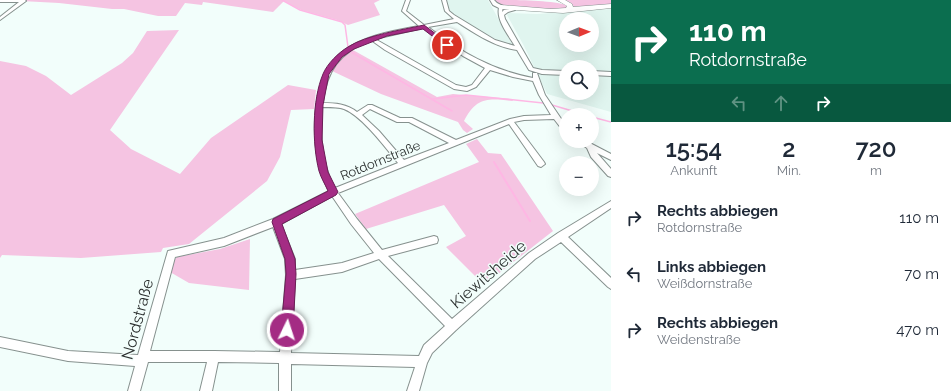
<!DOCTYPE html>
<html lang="de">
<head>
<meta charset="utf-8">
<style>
	:root { --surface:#fff; --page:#f6f6f7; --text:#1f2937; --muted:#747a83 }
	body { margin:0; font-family:Raleway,sans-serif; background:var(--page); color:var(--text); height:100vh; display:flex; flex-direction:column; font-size:15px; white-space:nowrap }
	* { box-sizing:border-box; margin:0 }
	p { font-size:13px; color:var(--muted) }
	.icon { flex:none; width:22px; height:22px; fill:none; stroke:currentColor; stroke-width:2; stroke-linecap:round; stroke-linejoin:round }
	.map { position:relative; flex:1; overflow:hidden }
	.panel { display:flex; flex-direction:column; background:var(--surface); width:340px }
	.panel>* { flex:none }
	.banner { background:#0b6e4f; color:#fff; overflow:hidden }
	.needle { width:26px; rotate:89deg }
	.controls { position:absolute; left:559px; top:12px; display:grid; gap:8px }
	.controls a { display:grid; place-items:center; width:40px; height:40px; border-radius:50%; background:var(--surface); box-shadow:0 4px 16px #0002; font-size:20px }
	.pin { position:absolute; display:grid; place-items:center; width:34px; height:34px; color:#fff; margin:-17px; border:2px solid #fff; border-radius:50%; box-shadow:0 1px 4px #0007 }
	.me { position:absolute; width:44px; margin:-22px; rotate:4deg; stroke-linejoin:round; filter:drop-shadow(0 0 3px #0008) }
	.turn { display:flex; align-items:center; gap:14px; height:84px; padding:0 12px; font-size:18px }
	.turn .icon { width:52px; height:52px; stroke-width:2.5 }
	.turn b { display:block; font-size:28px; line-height:34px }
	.lanes { display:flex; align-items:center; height:38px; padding:0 12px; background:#0003; justify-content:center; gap:20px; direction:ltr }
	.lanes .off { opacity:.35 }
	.eta { display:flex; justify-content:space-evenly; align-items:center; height:68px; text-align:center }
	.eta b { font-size:24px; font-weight:600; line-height:28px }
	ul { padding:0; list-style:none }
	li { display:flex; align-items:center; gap:12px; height:56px; padding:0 12px }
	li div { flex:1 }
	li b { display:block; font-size:15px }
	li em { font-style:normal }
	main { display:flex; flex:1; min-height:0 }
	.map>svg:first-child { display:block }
	.built { fill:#e0f5ef; fill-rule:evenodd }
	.green { fill:#f5c4e2 }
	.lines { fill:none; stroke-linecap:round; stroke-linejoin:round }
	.stream-far1 { stroke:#feb7e4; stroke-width:1.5 }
	.stream { stroke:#feb7e4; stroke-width:2 }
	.minor-casing { stroke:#86918e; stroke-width:2 }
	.highway-casing { stroke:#86918e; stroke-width:1 }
	.minor { fill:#fff; fill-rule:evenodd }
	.highway { fill:#fff; fill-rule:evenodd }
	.route { fill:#a42c84; stroke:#6b1d56 }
	.labels { text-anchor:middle; stroke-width:3; stroke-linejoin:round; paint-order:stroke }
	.street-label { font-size:13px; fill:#2c3130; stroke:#f2fefb }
	.near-street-label { font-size:16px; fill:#2c3130; stroke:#f2fefb }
</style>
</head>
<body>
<main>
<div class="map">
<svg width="611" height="391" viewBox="0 0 611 391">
	<rect width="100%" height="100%" fill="#f2fefb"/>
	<path class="built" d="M446 0H488L512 44 506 45 456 17 450 12Z
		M611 9V112L547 94 524 46 507 15 508 13 537 14ZM566 19H592V45H566ZM566 67H592V93H566Z"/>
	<path class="green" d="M22 0H380L374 3 380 15 348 25 337 20 301 10 284 1 273 12 203 2 202 5 185 3 176 16H158L124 9H112L59 3 21 1Z
		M494 0C511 0 557 0 568 6L566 9 556 10 501 6Z
		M565 0H611V5L574 7 571 3Z
		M179 30 110 130 131 149 180 174 211 138 288 85 316 90 314 109 291 110 280 157 267 181 189 244 163 248 161 252 81 258 2 255 0 258V61L26 66 46 76 71 95 122 63 133 53 147 31Z
		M353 50 437 97 453 94 512 99 513 101C488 98 476 97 464 121L473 129 467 133 463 130 458 122 381 94 332 71 340 60Z
		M477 139 488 153 501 154 553 231 484 285 446 247 466 236 444 205 366 229 355 214 479 162 466 144Z
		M250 239 249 290 189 283 170 272 173 262 177 257 220 249Z"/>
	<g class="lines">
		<path class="stream-far1" d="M282 0 300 10 342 22 345 25 348 47
			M351 52 452 111
			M433 99 466 95 543 103
			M552 105 586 115
			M592 117 611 122"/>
		<path class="stream" d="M494 162 530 221"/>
		<defs>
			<path id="minor" d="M0 0H25L26 1 0 20V17L19 2H0Z
				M406 0H410L406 11 424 25 454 19 445 11 442 0H446L449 11 454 15 495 40 515 46C509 36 496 20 499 8L493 5 490 0H494L497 3 503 6 502 12 504 10 515 8V10L508 12 504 15 505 19 533 68 542 70 566 71V75L542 74 529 70 517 50C495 47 476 34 457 22L428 27C461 52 491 70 533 78V73H537L545 95 566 126V132H564L554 119 524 120 514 122 544 162 545 164 541 167 538 166 509 124 338 193 357 219 382 250 434 236 437 237 438 240 437 243 388 256 452 319 529 253 558 233 611 201V208L568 237 611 278V289L608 287 561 242 535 259 456 330 432 353 427 363 419 391H407L415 367 291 364V391H279V363L218 362 212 391H200L207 362H148L140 391H128L135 366 68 361 0 347V337L68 351 138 355 168 251 224 238 273 219 329 191C317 169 314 144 315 120 318 48 356 37 419 26L402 11ZM423 28 463 56 485 68 472 85 466 87 456 85 375 39ZM371 40 385 50 454 89 467 91 476 87 490 70 513 77 533 81 539 95 551 115 524 116 510 119 456 140 412 118H400L372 105H368L357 112C347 104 335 103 323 103 326 71 340 52 371 40ZM322 107C329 107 338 107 344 109 362 116 386 148 398 163L335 188C321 164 320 134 322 107ZM370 109 397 122H409L449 143 404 160 379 131 362 115ZM332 196 351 224 374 253 342 263 295 270V259L281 224ZM273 227 285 259 286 275 280 352 214 351H150L175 257 224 246ZM379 259 445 326 424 345 419 356 291 353 295 279 342 272Z
				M592 71 611 72V76L592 75Z
				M576 141H586L611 154V160L597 153 611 169V177L608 176 591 157 587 148Z"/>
			<path id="highway" d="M557 0H565L572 4 573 7 611 4V8L563 13 501 9 498 7 501 5 551 9 566 8 567 6Z"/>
		</defs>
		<use href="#minor" class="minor-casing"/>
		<use href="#highway" class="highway-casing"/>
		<use href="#minor" class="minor"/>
		<use href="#highway" class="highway"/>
	</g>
	<path class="route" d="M424 25 449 44V46H445L423 29 387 36 354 49 342 57 329 74 323 105 322 140 328 172 338 192 336 195 282 224 295 259 296 274 293 330 291 334 287 336 283 334 281 330 286 274 285 259 272 222 273 219 328 191C325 184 321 178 319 171 312 144 312 100 323 74 327 64 338 53 348 47 366 35 402 30 424 25Z"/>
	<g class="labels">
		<g class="street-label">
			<text transform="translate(380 160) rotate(-22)" y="5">Rotdornstraße</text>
		</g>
		<g class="near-street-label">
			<text transform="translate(488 274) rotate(-41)" y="6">Kiewitsheide</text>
			<text transform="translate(137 319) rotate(-75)" y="6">Nordstraße</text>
		</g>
	</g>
</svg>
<div class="controls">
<a><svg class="needle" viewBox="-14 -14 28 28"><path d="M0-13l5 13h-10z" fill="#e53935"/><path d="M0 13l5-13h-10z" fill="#747a83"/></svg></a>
<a><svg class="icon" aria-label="search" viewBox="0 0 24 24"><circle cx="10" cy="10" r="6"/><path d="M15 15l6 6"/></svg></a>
<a>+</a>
<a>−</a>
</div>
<div class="pin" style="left:447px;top:45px;background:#d93025"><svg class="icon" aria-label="arrive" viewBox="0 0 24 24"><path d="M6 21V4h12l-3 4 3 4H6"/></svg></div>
<svg class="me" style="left:287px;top:330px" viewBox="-20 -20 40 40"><circle r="17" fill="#a42c84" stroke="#fff" stroke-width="3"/><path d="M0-11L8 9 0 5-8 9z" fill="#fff"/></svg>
</div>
<section class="panel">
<div class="banner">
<div class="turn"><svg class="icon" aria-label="right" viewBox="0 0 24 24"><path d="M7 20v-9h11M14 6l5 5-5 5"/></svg><div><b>110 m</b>Rotdornstraße</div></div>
<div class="lanes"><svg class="icon off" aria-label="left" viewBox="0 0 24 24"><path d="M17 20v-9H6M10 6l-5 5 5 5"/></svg><svg class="icon off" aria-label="ahead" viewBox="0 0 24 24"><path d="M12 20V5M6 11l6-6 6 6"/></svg><svg class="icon" aria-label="right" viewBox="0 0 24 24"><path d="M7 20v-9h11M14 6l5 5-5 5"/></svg></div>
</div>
<div class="eta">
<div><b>15:54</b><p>Ankunft</p></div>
<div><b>2</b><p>Min.</p></div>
<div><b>720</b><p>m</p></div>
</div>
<ul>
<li><svg class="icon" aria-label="right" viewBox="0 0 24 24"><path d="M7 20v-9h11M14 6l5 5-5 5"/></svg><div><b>Rechts abbiegen</b><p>Rotdornstraße</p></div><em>110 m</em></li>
<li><svg class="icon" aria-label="left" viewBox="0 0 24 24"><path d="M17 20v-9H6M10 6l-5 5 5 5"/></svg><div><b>Links abbiegen</b><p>Weißdornstraße</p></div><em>70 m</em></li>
<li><svg class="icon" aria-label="right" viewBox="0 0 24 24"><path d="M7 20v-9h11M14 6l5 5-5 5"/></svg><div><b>Rechts abbiegen</b><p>Weidenstraße</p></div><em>470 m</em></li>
</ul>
</section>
</main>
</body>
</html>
